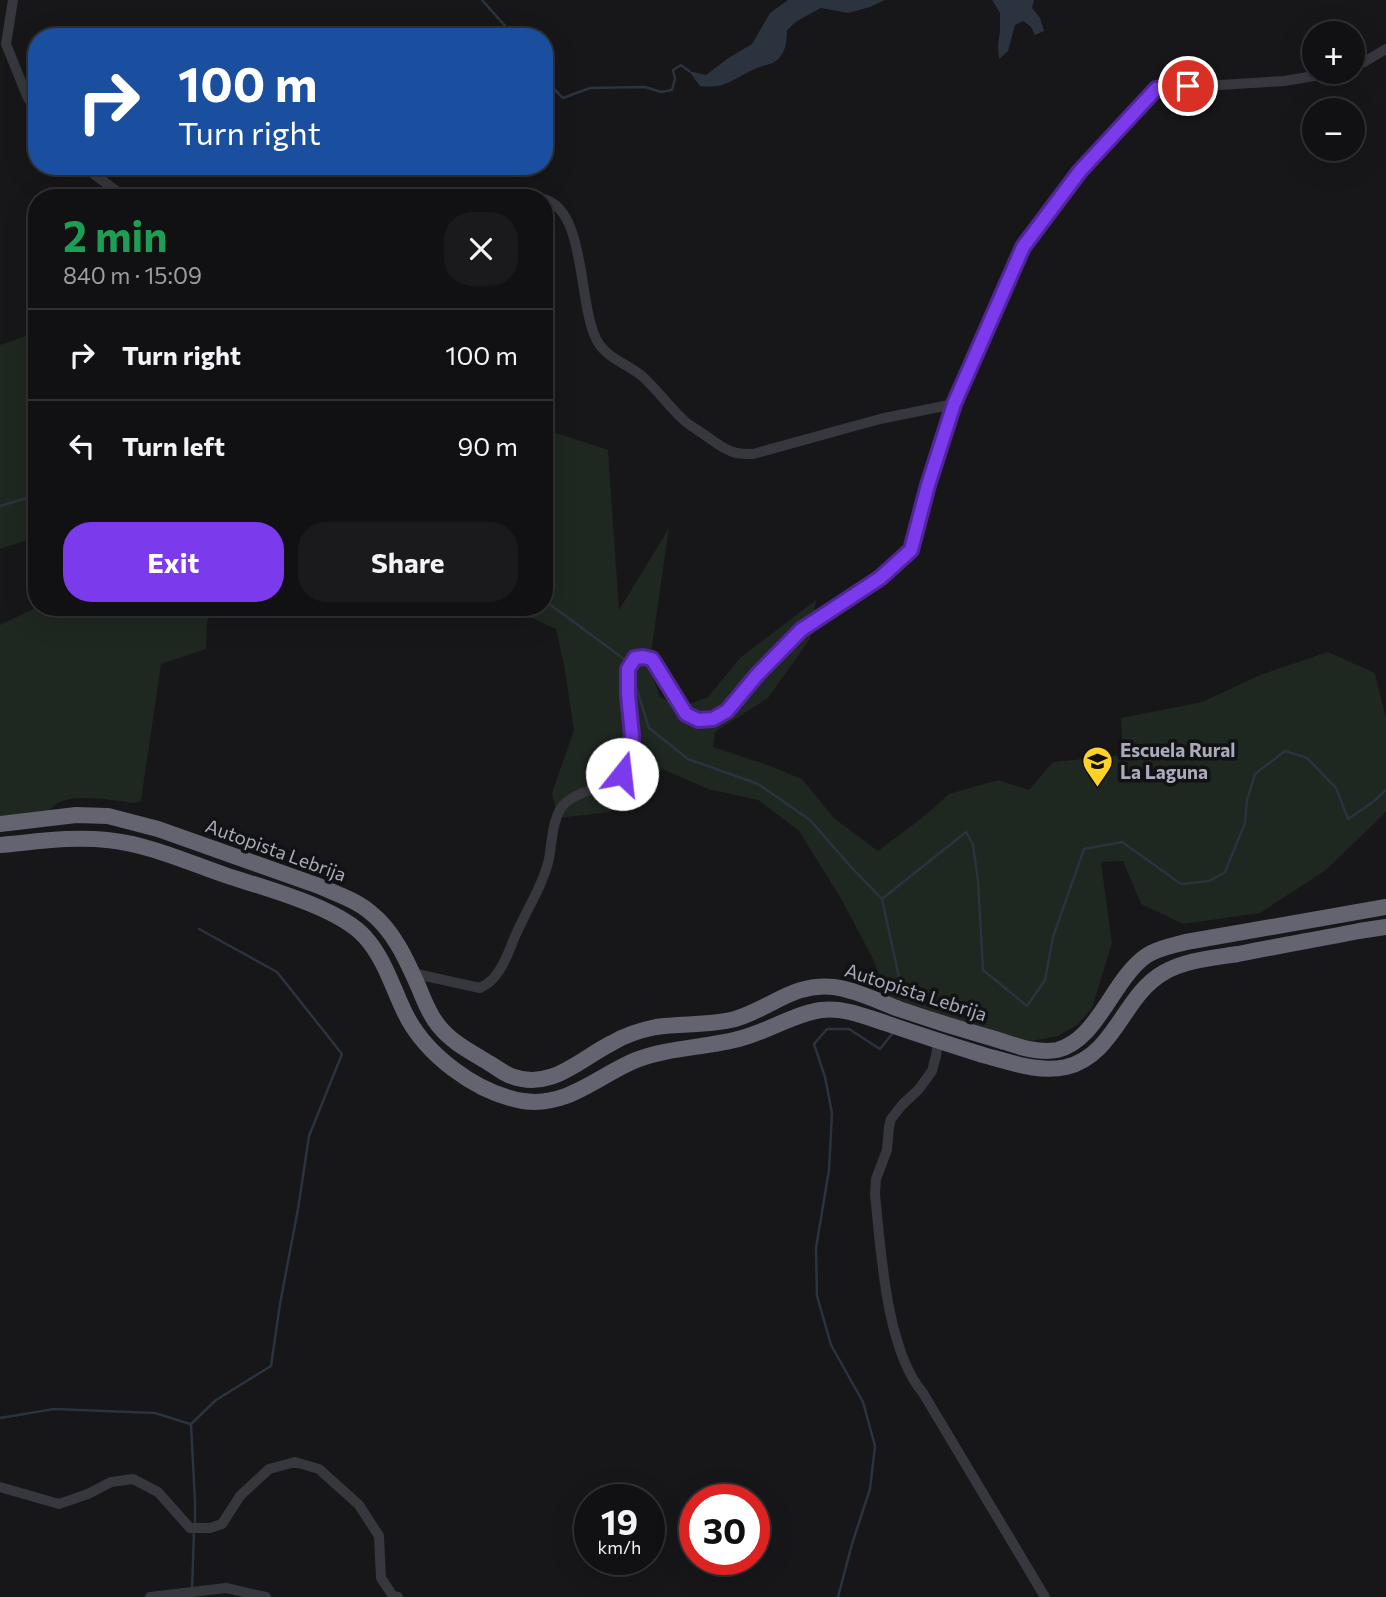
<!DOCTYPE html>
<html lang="en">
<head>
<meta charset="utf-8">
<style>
	:root { --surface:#111013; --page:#1a191c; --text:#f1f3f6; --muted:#9c9da0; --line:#303033; --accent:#7c3aed }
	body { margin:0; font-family:Commissioner,sans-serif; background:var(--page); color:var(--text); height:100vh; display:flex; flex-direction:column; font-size:26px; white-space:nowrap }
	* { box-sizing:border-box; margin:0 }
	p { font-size:23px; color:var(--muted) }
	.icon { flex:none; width:38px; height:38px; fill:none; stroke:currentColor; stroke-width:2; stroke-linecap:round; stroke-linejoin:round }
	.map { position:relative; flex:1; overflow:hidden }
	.side { position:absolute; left:28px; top:189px; width:525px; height:427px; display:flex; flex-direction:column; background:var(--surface); border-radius:28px; box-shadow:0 7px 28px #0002,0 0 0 2px var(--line) }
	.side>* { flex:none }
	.guide { position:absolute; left:28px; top:28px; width:525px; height:147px; border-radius:28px; box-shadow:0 7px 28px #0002,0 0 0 2px var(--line); background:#1a4fa0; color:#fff; overflow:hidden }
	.tools { position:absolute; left:1302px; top:21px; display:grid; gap:14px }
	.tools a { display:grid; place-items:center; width:63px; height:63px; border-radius:50%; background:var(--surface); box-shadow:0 7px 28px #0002,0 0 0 2px var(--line); font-size:35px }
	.speed { position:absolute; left:574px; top:1484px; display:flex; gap:14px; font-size:35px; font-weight:700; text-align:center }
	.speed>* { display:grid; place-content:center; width:91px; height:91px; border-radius:50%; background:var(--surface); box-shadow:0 7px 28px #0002,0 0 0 2px var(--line); line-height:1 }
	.speed small { font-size:18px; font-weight:400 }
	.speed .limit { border:10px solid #d22; background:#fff; color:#111 }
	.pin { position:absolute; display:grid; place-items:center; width:60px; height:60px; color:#fff; margin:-30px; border:4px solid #fff; border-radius:50%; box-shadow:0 2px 7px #0007 }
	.me { position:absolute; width:77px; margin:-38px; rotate:16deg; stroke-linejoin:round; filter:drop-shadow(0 0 5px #0008) }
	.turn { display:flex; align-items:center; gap:24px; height:147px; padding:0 35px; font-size:32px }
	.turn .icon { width:91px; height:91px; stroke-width:2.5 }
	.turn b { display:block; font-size:49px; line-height:60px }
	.round { display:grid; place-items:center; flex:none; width:74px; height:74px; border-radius:28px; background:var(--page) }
	.summary { display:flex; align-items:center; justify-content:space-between; height:119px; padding:0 35px }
	h1 { font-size:42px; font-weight:700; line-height:52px; color:#1e9e55 }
	.cta { display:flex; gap:14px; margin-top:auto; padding:14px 35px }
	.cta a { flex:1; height:80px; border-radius:28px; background:var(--accent); color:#fff; font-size:28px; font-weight:700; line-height:80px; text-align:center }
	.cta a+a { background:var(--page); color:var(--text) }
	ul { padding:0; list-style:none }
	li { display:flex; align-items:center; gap:21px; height:91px; padding:0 35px; border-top:2px solid var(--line) }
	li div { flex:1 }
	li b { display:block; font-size:26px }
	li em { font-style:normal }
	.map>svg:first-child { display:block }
	.green { fill:#1e2720 }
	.water { fill:#2b333e }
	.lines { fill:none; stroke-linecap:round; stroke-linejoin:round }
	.stream { stroke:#2b333e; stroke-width:2.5 }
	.minor { stroke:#37373e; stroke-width:10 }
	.highway { stroke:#636470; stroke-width:16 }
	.route-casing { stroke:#51269a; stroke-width:18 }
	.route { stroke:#7c3aed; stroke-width:12 }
	.labels { text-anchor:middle; stroke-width:7; stroke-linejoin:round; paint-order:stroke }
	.poi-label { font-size:19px; font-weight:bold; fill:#a7abba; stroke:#121114; text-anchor:start }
	.street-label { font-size:19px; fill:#a7abba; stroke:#121114 }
</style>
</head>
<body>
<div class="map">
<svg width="1386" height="1597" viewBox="0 0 1386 1597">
	<rect width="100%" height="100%" fill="#171619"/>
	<path class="green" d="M37 332V537L0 549V345Z
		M544 429 608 450 619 610 669 528 649 667 660 697 682 707 708 697 741 657 816 600 810 639 768 698 715 732 713 747 768 765 802 779 834 818 878 851 923 817 949 794 998 780 1029 790 1053 762 1123 755 1121 718 1202 702 1260 675 1328 652 1375 673 1386 719V812L1326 870 1260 913 1183 924 1141 904 1123 861 1101 862 1112 943 1092 1008 1077 1025 1058 1036 1031 1041 1007 1039 888 996 872 957 840 897 799 831 758 800 708 789 662 769 636 771 611 812 558 818 552 793 574 730 564 665 556 629 507 607H544Z
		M37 607H213L207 622 206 649 161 664 141 801 135 803C112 801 54 787 47 817L0 822V625Z"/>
	<path class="water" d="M788 0H885L870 7 848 13 821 8 797 21 787 30C787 40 786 53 777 60 772 65 763 65 757 68 735 77 726 90 700 86L689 71 706 75 727 59 752 44 770 13Z
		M992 0H1034L1032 8 1040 18 1044 31 1035 35 1031 27 1023 21 1015 25 1008 51 999 59 998 45 1000 31V13Z"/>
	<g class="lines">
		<path class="stream" d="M482 0 515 37
			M544 79 563 98 590 88 645 87 661 92 672 90 675 79 673 70 681 65 689 71
			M0 506 37 495
			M544 600 628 662
			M632 674 649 728 688 759 758 784 810 820 851 867 882 899 900 982
			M882 899 966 832 973 845 978 881 983 970 1027 1006 1045 980 1053 937 1084 849 1122 842 1181 884 1209 881 1225 872 1245 823 1247 800 1255 774 1285 751 1307 758 1336 788 1348 819 1373 802 1386 790
			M0 1418 54 1409 155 1413 190 1424
			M195 1523V1502L191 1424 216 1400 271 1366 280 1304 298 1209 309 1136 342 1054 277 972 199 929
			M192 1590 194 1530
			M838 1597 852 1544 870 1489 875 1446 863 1402 831 1345 817 1296 816 1248 829 1170 832 1113 825 1077 814 1044 827 1029H849L880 1049 892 1034"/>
		<path class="minor" d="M13 0 6 44 27 96 37 113
			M1353 66 1364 62 1386 49
			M83 166 126 198
			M497 198 509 196 538 198
			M544 199C588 211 577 311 599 344 609 359 629 365 642 376 658 390 670 409 687 423 694 428 702 433 709 438 718 444 726 451 737 453 742 454 748 454 753 454L880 419 954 404
			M412 973 480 988C486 985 492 981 496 975 506 963 510 947 517 932 527 909 543 885 549 859 552 842 552 823 561 808 575 787 616 792 629 761 640 737 623 698 628 671 628 666 632 662 635 658L643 657 652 659 686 714 698 720 714 719 727 711 757 675 801 630 880 578 910 550 928 485 954 404 1023 247 1080 171 1156 89 1284 81 1338 72
			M938 1041 936 1056 932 1071 919 1089 902 1105 891 1119 889 1127 887 1150 876 1179 875 1194C881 1251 886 1350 923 1393L1045 1597
			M0 1487 59 1504 88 1494 111 1482 133 1479 158 1492 190 1528H210L222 1524 240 1496 269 1469 295 1462 319 1469 359 1505 379 1536 381 1578 393 1596 398 1597
			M150 1597 226 1588 266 1597"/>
		<path class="highway" d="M0 824 76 815 108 816 158 829 319 886C337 894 356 900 371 913 394 931 407 961 419 988 424 1000 429 1014 438 1025 451 1042 471 1052 489 1063 496 1067 503 1073 511 1076 551 1091 578 1060 612 1043 625 1035 641 1030 656 1027 682 1023 709 1026 735 1019 770 1009 794 982 834 987 856 990 878 1001 899 1009 931 1020 963 1030 995 1039 1015 1045 1036 1054 1057 1050 1097 1041 1113 979 1146 956 1158 948 1172 946 1186 942L1386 907
			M0 845C35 842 72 836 107 840 148 844 187 862 225 875 264 888 338 907 365 937 384 958 392 986 404 1011 424 1054 476 1093 523 1101 567 1108 599 1075 636 1060 669 1047 707 1048 742 1038 769 1031 793 1014 821 1010 844 1007 866 1017 888 1024 920 1035 951 1045 983 1055 1010 1062 1038 1073 1066 1067 1115 1055 1123 996 1163 973 1185 960 1213 958 1238 954 1278 946 1318 939 1359 931L1386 927"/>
	</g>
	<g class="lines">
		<defs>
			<path id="route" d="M622 774 631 758 632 735 628 695V669L635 658 643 657 652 659 686 714 698 720 713 719 727 711 757 675 801 630 880 578 911 550 928 485 954 404 1023 247 1080 171 1156 89 1188 86"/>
		</defs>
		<use href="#route" class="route-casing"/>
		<use href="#route" class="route"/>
	</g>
	<defs>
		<symbol id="school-pin" viewBox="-11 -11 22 30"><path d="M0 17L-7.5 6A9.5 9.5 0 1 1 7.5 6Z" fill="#ffd228" stroke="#121114"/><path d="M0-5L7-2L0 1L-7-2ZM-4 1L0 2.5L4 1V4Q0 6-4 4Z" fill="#111"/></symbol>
	</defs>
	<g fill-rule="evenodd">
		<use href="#school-pin" x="1080" y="744" width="35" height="47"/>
	</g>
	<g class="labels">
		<g class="poi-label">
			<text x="1120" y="757">Escuela Rural<tspan x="1120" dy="22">La Laguna</tspan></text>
		</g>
		<g class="street-label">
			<text transform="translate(276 850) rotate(20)" y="7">Autopista Lebrija</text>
			<text transform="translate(916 992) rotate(18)" y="7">Autopista Lebrija</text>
		</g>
	</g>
</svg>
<div class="tools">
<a>+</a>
<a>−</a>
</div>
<div class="speed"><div>19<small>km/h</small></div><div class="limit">30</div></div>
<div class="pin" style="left:1188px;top:86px;background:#d93025"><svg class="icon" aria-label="arrive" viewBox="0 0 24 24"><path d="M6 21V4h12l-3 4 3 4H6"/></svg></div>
<svg class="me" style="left:622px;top:774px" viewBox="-20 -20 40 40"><circle r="19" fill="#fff"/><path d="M0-13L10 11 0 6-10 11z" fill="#7c3aed"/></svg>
<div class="guide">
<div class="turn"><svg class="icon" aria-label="right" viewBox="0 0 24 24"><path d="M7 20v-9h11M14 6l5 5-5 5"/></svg><div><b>100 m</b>Turn right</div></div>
</div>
<section class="side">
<div class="summary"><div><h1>2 min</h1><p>840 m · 15:09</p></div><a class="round"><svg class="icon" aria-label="close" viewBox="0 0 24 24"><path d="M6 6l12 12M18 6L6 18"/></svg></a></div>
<ul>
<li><svg class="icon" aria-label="right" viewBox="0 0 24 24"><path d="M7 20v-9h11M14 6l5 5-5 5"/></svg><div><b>Turn right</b></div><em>100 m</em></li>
<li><svg class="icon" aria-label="left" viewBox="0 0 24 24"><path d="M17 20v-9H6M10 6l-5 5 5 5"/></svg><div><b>Turn left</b></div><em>90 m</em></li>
</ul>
<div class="cta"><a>Exit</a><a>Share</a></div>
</section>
</div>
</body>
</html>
